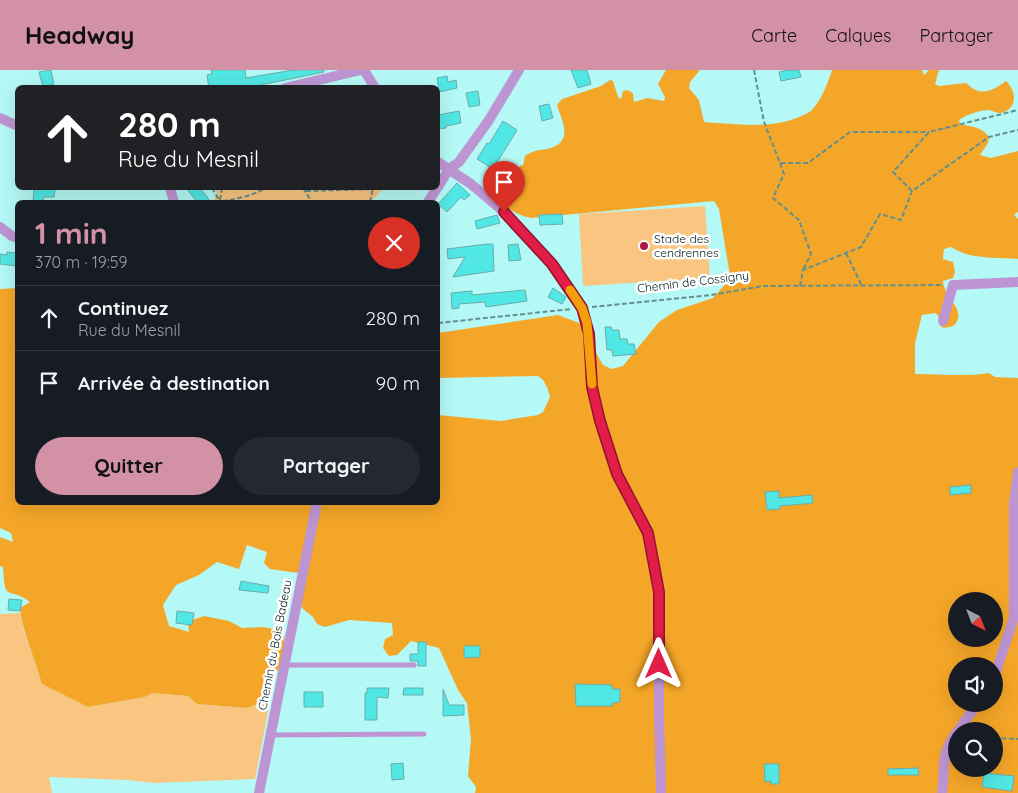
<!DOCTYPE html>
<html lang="fr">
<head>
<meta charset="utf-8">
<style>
	:root { --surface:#171b24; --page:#242831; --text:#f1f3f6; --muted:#9ea1a6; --line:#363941; --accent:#d291a5 }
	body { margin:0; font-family:Quicksand,sans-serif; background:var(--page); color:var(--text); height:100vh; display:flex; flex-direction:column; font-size:19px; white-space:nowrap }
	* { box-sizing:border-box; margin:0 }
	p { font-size:16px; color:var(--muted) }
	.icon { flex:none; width:28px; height:28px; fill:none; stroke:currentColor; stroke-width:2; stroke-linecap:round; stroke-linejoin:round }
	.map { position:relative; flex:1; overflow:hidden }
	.details { position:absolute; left:15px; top:130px; width:425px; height:305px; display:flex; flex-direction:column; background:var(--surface); border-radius:8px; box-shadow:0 5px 20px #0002 }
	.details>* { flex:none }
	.hud { position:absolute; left:15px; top:15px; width:425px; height:105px; border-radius:8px; box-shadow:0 5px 20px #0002; background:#202124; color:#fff; overflow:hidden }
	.needle { width:32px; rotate:138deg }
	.buttons { position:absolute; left:948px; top:522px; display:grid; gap:10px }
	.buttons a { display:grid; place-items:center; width:55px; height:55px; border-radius:50%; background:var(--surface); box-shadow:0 5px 20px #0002; font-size:25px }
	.pin { position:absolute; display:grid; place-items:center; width:42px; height:42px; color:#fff; margin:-51px -21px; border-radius:50% 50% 50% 0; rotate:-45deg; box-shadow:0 0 5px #0007 }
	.pin .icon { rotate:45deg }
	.me { position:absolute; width:55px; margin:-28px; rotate:0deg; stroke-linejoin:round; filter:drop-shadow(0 0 4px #0008) }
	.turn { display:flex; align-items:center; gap:18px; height:105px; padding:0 20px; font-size:22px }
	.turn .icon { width:65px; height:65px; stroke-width:2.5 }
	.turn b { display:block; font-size:35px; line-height:42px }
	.round { display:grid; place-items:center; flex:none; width:52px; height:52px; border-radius:26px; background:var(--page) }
	.headline { display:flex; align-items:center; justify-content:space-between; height:85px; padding:0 20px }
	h1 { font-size:30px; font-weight:800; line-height:38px; color:var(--accent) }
	.action { display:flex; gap:10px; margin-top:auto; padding:10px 20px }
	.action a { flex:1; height:58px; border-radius:30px; background:var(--accent); color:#111; font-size:20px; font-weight:800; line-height:58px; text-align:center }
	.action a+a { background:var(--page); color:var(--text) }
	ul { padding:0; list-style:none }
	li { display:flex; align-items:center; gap:15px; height:65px; padding:0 20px; border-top:1px solid var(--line) }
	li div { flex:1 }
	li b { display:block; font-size:19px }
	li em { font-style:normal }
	header { display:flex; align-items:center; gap:30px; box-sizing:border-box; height:70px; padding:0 25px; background:var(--accent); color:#111 }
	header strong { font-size:24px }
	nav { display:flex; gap:28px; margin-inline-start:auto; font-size:18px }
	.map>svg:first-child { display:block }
	.green { fill:#f9c581 }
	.forest { fill:#f4a628; fill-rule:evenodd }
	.building { fill:#51e7e4; stroke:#6aacaa }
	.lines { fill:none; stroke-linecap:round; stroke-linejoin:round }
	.path { stroke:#60918f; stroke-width:2; stroke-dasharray:5 2.5; stroke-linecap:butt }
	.lane { stroke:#bd95d3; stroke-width:5 }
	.street { stroke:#bd95d3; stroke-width:10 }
	.route-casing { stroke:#92132f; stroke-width:12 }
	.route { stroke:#e11d48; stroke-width:9 }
	.slow { stroke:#f59e0b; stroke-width:9 }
	.poi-dot { fill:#ad1941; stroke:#fff; stroke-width:2 }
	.labels { text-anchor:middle; stroke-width:5; stroke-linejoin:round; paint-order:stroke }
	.poi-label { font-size:12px; fill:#011d1c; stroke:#fff; text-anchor:start }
	.street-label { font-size:12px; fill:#011d1c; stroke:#fff }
</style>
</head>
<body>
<header>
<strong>Headway</strong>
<nav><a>Carte</a><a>Calques</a><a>Partager</a></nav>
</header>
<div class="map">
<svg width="1018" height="723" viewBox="0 0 1018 723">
	<rect width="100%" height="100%" fill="#b5f9f6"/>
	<path class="green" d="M214 118H382L383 119 371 132H213L217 123Z
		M705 136 710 208 583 216 579 144Z
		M21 543C23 568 36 590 42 614L88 637 145 627 152 623 188 626 198 634 247 638 266 631 269 636 255 709 154 713 128 710 49 707 52 723H0V544Z"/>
	<path class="forest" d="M666 0H700L690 12 689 18 699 30 704 52C735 54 767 59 797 48 801 46 807 44 811 41 822 29 827 15 832 0H922L924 5 929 0H939L935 14 939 16 966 13C969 15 972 19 976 20 986 25 998 17 1006 11 1016 21 1018 36 1004 42 998 45 994 41 989 40 979 40 966 45 959 50L960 54C971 57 981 56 989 67L988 73 980 85 991 88 1018 81V142L1014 145 1018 149V189C996 187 970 190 951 177L944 179 943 189 953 192 955 202 953 208 943 211C943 214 944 217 945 219 949 230 964 240 956 253 952 258 946 258 941 257L938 245 935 243 922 245 915 273V304C940 304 965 307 989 303L995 307 1018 308V723H475L476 717 468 706 471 669 467 633 458 620 439 578 411 571 397 585 389 586 383 578 385 569 393 565 392 553 349 550 325 557 317 554 313 547 302 538 298 526 305 504 270 499 264 493 267 482 247 475 239 499 217 492 199 505 176 515 163 535 169 556 189 562 188 554 192 550 204 546 229 551 242 558 263 557 282 561C285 569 285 589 280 597 275 604 270 608 269 617L272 621 266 631 247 638 197 634 188 626 152 623 145 627 88 637 42 614C35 588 23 565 20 538L30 532C8 515 5 535 3 497L0 496V467L13 472 11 463 0 458V219L17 218 18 432H438V345L501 351 538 345 543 342 550 327 547 317 543 310 538 306 438 308V263L558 245 579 253 603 295 612 299 623 296 659 252 677 240 713 228 728 211 730 206 719 139 714 131 531 148C509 143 498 132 489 111L493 107 500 104 509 111 512 110C512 100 515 98 523 95L525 86C532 81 539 80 547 79 574 73 563 53 557 35L562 29 601 16 610 10 613 11 618 27 621 29 623 21 627 20 633 23 634 32 647 28 664 31 665 27 658 14ZM956 531H994V569H956ZM956 596H994V634H956ZM956 661H994V699H956Z"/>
	<path class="building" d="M51 0 54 14 43 17 39 2Z
		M211 0H245L246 8 293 0H324V2L246 18H209L207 5 212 4Z
		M571 0H587L591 14 578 18Z
		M788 0H799L801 7 781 11 779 2Z
		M447 6 448 12 456 10 457 18 439 22 437 8Z
		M478 21 480 35 469 37 466 23Z
		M549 34 553 48 542 51 539 36Z
		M459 41 461 53 446 56V58L438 59V45Z
		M503 51 517 60 493 99 477 89 487 73 489 74Z
		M457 113 470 125 464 130 461 127 447 142 438 134Z
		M34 118 55 119 54 127H44L43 132H33Z
		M186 118H200L211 132H197Z
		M562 144 563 154 540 155 539 145Z
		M497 145 500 153 477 159 475 151Z
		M487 174H493L494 201 453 207 465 187 448 189 447 179Z
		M518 174 521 190 509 191 508 175Z
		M7 182 18 183 17 196 0 194V184L7 185Z
		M553 218 566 227 562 234 548 227Z
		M525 220 527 231 486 237 485 232 459 234V238L452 239 451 223 472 221V225Z
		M605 257H611L612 260H619L620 269H627L628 274H634L636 284 613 286 612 280H607Z
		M971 415V423L950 425V417Z
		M779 421V428L812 425 813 433 780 436V439L767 440 765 422Z
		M241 511 269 516 268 523 239 520Z
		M9 529 22 530 20 541 8 540Z
		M177 541 194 543 192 555 176 553Z
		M418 572H426V596H418V591H410V584H418Z
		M464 576H480V587L464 588Z
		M575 614 612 615V619H620V632L612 633V636H576Z
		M367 618H389L388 628 377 627V650H365V623H367Z
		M404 618H423V625H403Z
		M443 619 449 635H464V645L443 646Z
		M304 622H323V637H304Z
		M403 693 404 709 392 710 391 694Z
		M764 694H779V714H771V711L765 712Z
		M918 698 919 705H888V699Z
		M984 703 1014 706 1012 721 982 717Z"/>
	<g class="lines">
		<path class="path" d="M754 0 764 52 780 93H808L850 62H929
			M780 93 784 104 773 128 799 150 811 184 803 200
			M212 118 220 132
			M303 118 312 132
			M306 121 373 119
			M912 121 893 102 929 62 1018 40
			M220 130 222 118
			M215 132C231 130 251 127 265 118
			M370 132 373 118
			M846 183 862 216
			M800 216 803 200 861 177 880 144 901 150 912 121 989 67 1018 60
			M592 237 711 225 763 216 943 215
			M438 253 572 239
			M994 668 1018 669"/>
		<path class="lane" d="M285 595H414
			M270 665 424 664"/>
		<path class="street" d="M364 0 375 18
			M285 18 361 0
			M0 48 18 56
			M438 92 471 114 504 142 552 194 582 238 589 264 592 317 595 332 617 404 648 463 659 522V641L661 723
			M438 117 449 99 459 92 489 50 519 0
			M170 118 174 132
			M428 132 437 118
			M0 157 12 166 18 168
			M943 251 953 215 1018 212
			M994 608 1014 547V434L1018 402
			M958 661 977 634
			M259 723 317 432
			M942 723C946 695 939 689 956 663"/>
	</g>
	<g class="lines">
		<defs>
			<path id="route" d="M504 142 552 194 582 238 589 264 592 317 600 351 617 404 648 463 659 522V594"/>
		</defs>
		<use href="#route" class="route-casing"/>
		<use href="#route" class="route"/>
		<path class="slow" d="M570 220 582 238 587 253 592 314"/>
	</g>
	<circle class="poi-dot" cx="644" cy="176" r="5"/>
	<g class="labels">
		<g class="poi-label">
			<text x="654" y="173">Stade des<tspan x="654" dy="14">cendrennes</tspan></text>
		</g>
		<g class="street-label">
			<text transform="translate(693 212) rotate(-7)" y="4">Chemin de Cossigny</text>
			<text transform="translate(275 575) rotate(-79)" y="4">Chemin du Bois Badeau</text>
		</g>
	</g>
</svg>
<div class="buttons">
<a><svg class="needle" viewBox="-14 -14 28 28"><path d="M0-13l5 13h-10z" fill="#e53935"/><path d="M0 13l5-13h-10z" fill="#9ea1a6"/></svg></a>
<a><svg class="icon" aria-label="sound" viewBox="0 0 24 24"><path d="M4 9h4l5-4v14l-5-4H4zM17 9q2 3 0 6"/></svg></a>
<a><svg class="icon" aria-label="search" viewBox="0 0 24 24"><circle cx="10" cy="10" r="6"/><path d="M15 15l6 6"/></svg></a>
</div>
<div class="pin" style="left:504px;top:142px;background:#d93025"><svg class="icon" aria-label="arrive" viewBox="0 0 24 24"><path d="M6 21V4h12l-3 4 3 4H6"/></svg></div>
<svg class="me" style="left:659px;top:594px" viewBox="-20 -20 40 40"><path d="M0-17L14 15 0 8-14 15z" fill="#e11d48" stroke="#fff" stroke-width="4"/></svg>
<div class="hud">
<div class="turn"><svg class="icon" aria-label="ahead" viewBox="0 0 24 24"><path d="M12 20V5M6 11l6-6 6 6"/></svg><div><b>280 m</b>Rue du Mesnil</div></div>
</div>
<section class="details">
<div class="headline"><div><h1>1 min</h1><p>370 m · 19:59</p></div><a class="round" style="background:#d93025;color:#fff"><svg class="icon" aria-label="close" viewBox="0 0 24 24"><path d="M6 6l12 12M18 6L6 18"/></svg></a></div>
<ul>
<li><svg class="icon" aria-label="ahead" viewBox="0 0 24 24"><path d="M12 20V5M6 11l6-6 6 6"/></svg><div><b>Continuez</b><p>Rue du Mesnil</p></div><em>280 m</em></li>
<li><svg class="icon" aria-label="arrive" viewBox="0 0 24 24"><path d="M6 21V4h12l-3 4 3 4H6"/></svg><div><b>Arrivée à destination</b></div><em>90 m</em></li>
</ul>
<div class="action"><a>Quitter</a><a>Partager</a></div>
</section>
</div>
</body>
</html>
